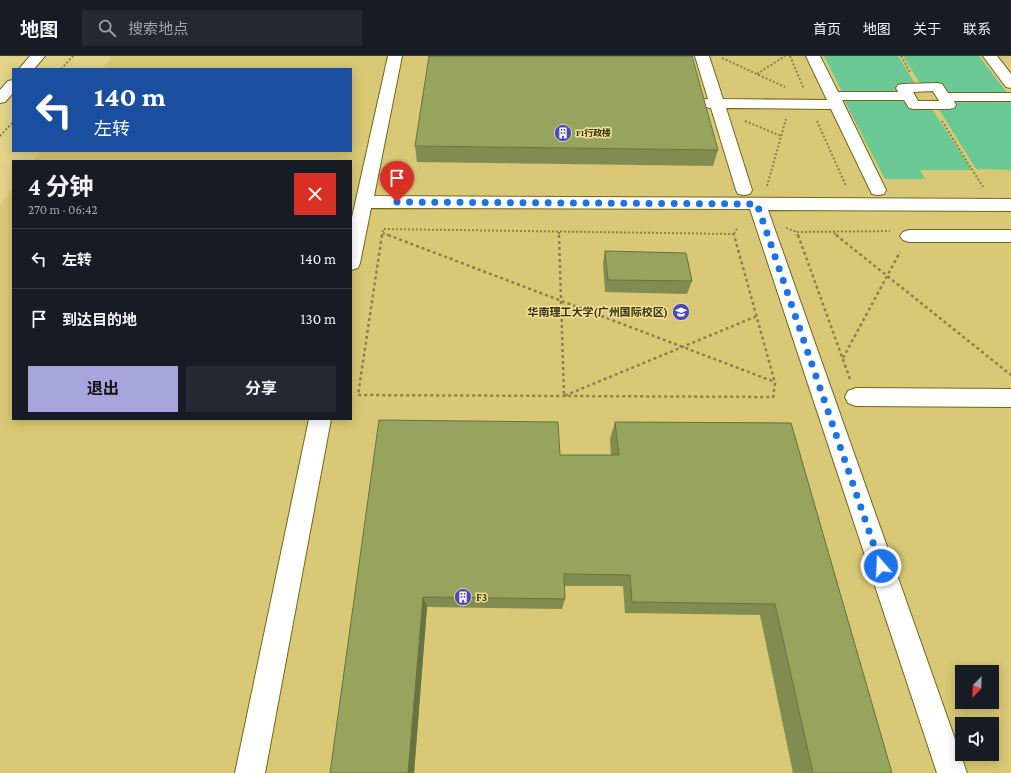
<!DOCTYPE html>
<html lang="zh">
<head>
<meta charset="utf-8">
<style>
	:root { --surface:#171b24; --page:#242831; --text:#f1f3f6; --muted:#9ea1a6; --line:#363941; --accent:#a6a6dd }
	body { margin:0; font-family:"Crimson Pro","Noto Sans SC",serif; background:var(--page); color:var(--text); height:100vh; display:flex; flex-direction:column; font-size:15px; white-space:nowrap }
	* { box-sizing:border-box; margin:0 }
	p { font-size:13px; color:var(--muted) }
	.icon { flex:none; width:22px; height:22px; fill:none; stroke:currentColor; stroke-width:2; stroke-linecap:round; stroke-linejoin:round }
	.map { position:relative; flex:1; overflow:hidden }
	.side { position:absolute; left:12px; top:104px; width:340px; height:260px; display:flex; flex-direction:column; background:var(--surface); border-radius:0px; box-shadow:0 2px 10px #0003 }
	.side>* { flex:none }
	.hud { position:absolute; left:12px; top:12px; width:340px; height:84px; border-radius:0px; box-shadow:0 2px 10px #0003; background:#1a4fa0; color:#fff; overflow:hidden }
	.needle { width:26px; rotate:203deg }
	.tools { position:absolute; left:955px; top:609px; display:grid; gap:8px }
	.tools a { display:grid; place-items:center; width:44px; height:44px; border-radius:0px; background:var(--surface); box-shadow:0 2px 10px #0003; font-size:20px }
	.pin { position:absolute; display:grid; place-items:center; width:34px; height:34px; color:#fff; margin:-41px -17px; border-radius:50% 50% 50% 0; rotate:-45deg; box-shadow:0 0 4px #0007 }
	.pin .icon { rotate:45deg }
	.me { position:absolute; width:44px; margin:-22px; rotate:341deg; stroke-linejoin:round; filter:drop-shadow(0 0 3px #0008) }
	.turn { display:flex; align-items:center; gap:14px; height:84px; padding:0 16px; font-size:18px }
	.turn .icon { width:52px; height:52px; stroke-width:2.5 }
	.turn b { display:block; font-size:28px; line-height:34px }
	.round { display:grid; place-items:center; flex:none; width:42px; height:42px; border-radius:0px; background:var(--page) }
	.head { display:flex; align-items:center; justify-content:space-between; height:68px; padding:0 16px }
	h1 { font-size:24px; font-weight:700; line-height:30px }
	.action { display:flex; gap:8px; margin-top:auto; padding:8px 16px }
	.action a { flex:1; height:46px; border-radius:0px; background:var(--accent); color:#111; font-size:16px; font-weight:700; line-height:46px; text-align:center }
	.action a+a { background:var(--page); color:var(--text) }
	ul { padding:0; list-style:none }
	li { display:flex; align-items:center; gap:12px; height:60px; padding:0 16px; border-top:1px solid var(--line) }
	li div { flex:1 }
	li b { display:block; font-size:15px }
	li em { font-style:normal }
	header { display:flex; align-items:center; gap:24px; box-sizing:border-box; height:56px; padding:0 20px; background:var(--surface); border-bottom:1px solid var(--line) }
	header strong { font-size:19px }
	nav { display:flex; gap:22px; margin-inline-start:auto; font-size:14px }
	.search { width:280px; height:36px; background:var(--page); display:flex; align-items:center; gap:10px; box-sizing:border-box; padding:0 14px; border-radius:0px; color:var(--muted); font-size:15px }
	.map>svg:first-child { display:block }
	.built { fill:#d9c875; fill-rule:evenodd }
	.green { fill:#6bc996 }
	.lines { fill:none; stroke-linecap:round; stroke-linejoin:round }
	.minor-casing { stroke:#756618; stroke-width:2 }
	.path-far1 { stroke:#8c814d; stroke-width:2; stroke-dasharray:2 2; stroke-linecap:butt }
	.path { stroke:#8c814d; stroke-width:2.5; stroke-dasharray:3 3; stroke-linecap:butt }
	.minor { fill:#fff; fill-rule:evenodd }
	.wall { fill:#818d50 }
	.shaded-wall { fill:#697341 }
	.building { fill:#96a45d; stroke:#697341 }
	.route { stroke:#1a73e8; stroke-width:7; stroke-dasharray:0 12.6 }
	.labels { text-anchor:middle; stroke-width:3; stroke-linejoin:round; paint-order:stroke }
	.far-poi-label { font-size:9px; font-weight:bold; fill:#373112; stroke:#f0e195; text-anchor:start }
	.poi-label { font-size:11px; font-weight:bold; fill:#373112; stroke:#f0e195; text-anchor:end }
</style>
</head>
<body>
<header>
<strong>地图</strong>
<div class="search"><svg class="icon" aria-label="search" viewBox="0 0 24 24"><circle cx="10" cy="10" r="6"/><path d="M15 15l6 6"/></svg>搜索地点</div>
<nav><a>首页</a><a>地图</a><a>关于</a><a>联系</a></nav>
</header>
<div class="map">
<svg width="1011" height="717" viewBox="0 0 1011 717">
	<rect width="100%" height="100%" fill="#e2d389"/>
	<path class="built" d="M112 0H1011V717H0V150L13 132V363H351V105H33L41 95H351V13H102ZM962 616H992V646H962ZM962 668H992V698H962Z"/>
	<path class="green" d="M824 0H898L916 29H898L902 36H842Z
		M903 0H979L1008 38 945 37 921 29Z
		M844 44 908 45 932 53 972 114H920L925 123H885Z
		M949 44 1011 45V114L976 113 938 52 954 53Z"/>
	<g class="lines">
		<defs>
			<path id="minor" d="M30 0H45L34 13H19Z
				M388 0H402L374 140 1011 143V155L768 154 967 717H937L750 153 371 152 360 207 358 212 351 214V166Z
				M695 0H709L723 43 827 44 806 0H820L838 36H898L896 32 898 29 903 28 937 27 942 28 948 37H1011V45H954L956 49 954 52 949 53H914L909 52 904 44H842L886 134 884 138 878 139 872 138 870 134 831 53 726 52 752 134 750 138 744 139 738 138 736 134 711 52 698 50 696 47 698 44 708 43ZM933 35 939 45H918L913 36Z
				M983 0H997L1011 18V32L1006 31Z
				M13 24V37L5 46 0 47V34L8 25Z
				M909 174H1011V186H909L903 184 900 180 903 176Z
				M856 332 1011 333V351L856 350 848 347 845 341 848 335Z
				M309 363H331L265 717H235Z"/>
		</defs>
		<use href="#minor" class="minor-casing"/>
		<path class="path-far1" d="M790 0 804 33
			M901 0 910 16
			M722 2 785 31
			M61 13 73 0
			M757 18 785 0
			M745 65 781 80
			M817 65 846 130
			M942 65 983 131
			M0 80 13 66
			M767 130 786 63
			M786 172 797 176
			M559 176V180
			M383 177 391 180
			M834 177 838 180
			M734 178 738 171
			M382 180 383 173 734 178 735 180
			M798 180 797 176 890 175"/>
		<path class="path" d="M382 179 358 339 773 341 775 327 734 179
			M388 179 775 326
			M559 179 564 340 757 260
			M798 179 850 323
			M836 179 1011 319
			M843 302 900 196"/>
		<use href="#minor" class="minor"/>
	</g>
	<path class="wall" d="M415 90 718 94 713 110 417 106Z
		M605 195 692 225 687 238 605 236 603 207Z
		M379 364 560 399H611L610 383 615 366 791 367 892 717H793L760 559 625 557 623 530H565V543L562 553 427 551 414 717Z"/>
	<path class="shaded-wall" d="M423 541 427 551 414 717H408Z"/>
	<path class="building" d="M429 0H692L718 94 415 90Z
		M605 195 686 197 692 225 608 224Z
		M379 364 558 366 560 399H619L615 366 791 367 892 717H813L775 548 632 546 630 519 564 518 565 543 423 541 408 717H330Z"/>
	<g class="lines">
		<path class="route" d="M397 146 757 148 881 510"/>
	</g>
	<defs>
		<symbol id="building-disc" viewBox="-11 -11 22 22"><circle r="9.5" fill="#4b48bf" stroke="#f0e195"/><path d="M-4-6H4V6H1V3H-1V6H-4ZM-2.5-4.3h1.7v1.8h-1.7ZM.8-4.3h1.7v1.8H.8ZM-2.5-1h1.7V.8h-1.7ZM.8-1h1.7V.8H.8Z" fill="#fff"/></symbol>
		<symbol id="university-disc" viewBox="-11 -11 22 22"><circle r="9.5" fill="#4b48bf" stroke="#f0e195"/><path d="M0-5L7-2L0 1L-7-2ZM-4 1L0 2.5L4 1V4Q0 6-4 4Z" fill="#fff"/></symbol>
	</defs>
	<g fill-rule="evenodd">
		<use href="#building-disc" x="553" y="67" width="20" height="20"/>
		<use href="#university-disc" x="671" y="246" width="20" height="20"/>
		<use href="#building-disc" x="453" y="531" width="20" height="20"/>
	</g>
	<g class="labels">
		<g class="far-poi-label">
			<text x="576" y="80">F1行政楼</text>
		</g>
		<g class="poi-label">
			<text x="668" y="260">华南理工大学(广州国际校区)</text>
			<text x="476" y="545" text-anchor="start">F3</text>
		</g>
	</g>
</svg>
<div class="tools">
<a><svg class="needle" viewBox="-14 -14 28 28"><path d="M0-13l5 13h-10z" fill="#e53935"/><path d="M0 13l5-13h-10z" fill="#9ea1a6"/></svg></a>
<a><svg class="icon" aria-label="sound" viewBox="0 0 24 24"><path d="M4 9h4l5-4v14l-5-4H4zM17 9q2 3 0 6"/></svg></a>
</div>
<div class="pin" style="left:397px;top:146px;background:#d93025"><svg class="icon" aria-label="arrive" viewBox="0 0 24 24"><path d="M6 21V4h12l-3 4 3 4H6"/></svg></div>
<svg class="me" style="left:881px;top:510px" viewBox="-20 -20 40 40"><circle r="17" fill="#1a73e8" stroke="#fff" stroke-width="3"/><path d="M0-11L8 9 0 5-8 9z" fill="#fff"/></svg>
<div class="hud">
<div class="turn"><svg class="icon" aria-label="left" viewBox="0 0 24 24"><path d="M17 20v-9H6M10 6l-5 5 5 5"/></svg><div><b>140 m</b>左转</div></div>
</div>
<section class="side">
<div class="head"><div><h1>4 分钟</h1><p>270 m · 06:42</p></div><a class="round" style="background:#d93025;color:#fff"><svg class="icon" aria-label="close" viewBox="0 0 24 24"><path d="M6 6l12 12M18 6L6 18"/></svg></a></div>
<ul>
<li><svg class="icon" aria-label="left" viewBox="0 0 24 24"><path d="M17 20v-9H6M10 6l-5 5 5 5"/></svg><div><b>左转</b></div><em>140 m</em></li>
<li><svg class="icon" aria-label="arrive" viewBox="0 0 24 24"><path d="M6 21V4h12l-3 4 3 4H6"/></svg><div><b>到达目的地</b></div><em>130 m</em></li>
</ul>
<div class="action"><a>退出</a><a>分享</a></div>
</section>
</div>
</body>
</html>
